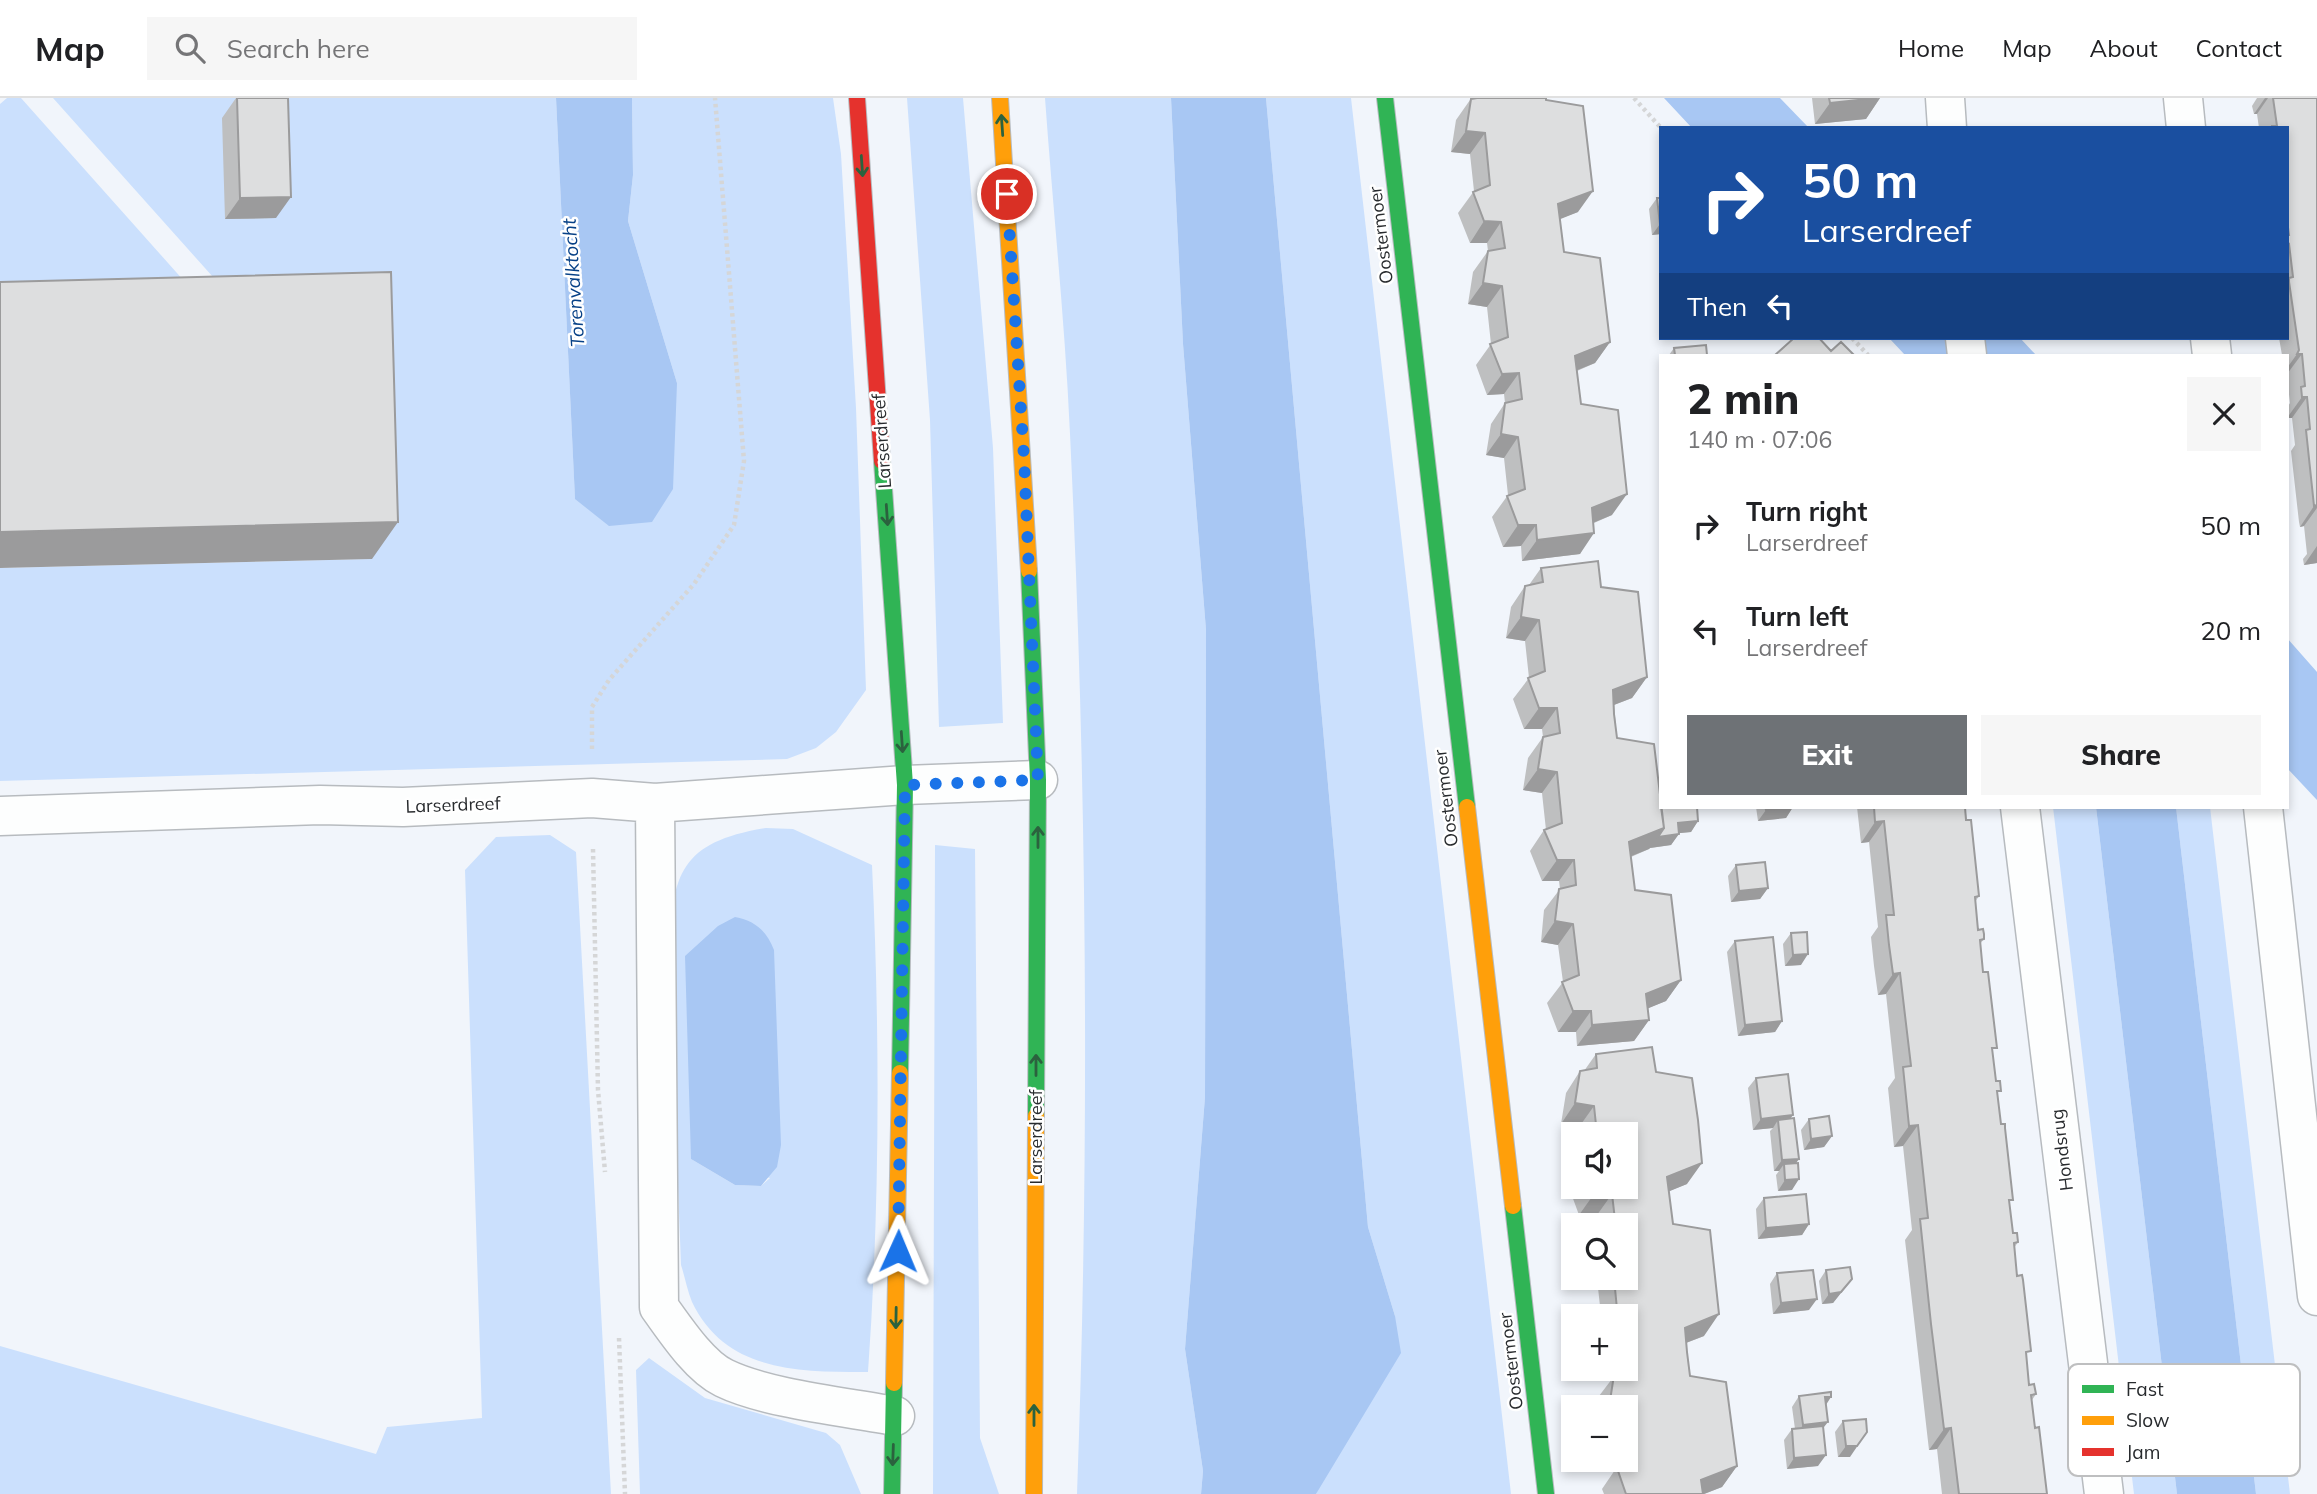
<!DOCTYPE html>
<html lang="en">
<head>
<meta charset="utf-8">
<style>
	:root { --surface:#fff; --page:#f6f6f6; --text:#202124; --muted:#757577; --line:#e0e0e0; --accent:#6e7276 }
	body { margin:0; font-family:Mulish,sans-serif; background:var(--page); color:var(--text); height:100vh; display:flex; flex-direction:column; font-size:26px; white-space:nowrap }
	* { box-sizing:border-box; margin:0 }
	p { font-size:23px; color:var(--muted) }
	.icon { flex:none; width:38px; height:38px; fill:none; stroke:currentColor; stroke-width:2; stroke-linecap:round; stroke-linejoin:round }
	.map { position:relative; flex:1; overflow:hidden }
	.sheet { position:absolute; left:1659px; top:256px; width:630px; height:455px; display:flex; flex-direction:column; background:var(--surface); border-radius:0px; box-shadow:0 4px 10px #0003 }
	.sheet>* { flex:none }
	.guide { position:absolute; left:1659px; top:28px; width:630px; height:214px; border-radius:0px; box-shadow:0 4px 10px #0003; background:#1a4fa0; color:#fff; overflow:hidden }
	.controls { position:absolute; left:1561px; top:1024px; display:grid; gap:14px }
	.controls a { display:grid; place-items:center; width:77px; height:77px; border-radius:0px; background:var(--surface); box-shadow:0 4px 10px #0003; font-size:35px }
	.pin { position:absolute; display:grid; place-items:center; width:60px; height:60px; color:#fff; margin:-30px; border:4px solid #fff; border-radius:50%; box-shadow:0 2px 7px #0007 }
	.me { position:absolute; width:77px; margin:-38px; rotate:1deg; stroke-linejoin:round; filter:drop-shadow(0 0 5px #0008) }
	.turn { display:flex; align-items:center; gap:24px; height:147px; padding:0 28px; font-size:32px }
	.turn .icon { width:91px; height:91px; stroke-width:2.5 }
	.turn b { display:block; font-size:49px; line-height:60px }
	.then { display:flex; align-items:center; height:66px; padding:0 28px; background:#0003; gap:14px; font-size:26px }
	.round { display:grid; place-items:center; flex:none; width:74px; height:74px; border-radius:0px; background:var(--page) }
	.headline { display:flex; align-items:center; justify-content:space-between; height:119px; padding:0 28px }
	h1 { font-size:42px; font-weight:800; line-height:52px }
	.action { display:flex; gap:14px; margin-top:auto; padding:14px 28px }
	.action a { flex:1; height:80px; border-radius:0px; background:var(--accent); color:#fff; font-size:28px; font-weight:800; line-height:80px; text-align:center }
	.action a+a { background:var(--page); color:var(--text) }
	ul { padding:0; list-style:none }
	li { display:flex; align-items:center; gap:21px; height:105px; padding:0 28px }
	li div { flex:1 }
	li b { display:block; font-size:26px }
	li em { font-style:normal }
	header { display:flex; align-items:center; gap:42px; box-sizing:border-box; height:98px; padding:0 35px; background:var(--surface); border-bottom:2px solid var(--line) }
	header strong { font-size:33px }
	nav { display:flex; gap:38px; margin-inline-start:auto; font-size:24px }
	.search { width:490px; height:63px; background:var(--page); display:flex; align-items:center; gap:18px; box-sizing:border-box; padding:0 24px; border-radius:0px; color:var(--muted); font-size:26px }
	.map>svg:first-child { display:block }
	.green { fill:#cbe0fd; fill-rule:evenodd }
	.water { fill:#a8c7f3 }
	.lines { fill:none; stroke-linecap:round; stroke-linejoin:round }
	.street-casing { stroke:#b7bbbf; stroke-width:41 }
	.fast-casing { stroke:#b7bbbf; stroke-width:18 }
	.slow-casing { stroke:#b7bbbf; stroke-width:18 }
	.jam-casing { stroke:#b7bbbf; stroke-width:18 }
	.path { stroke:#d5d6d7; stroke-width:4.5; stroke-dasharray:3.5 3.5; stroke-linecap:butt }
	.street { stroke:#fdfefe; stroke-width:38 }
	.fast { stroke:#30b455; stroke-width:16 }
	.slow { stroke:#ff9f0a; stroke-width:16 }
	.jam { stroke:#e5322d; stroke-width:16 }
	.wall { fill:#bebfc0 }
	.shaded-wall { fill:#9b9b9c }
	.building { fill:#dddedf; stroke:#9b9b9c; stroke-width:2 }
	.oneway { stroke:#2b623e }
	.route { stroke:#1a73e8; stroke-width:12; stroke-dasharray:0 21.6 }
	.labels { text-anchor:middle; stroke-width:5; stroke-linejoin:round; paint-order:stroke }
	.street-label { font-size:18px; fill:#282b2e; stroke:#fff }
	.water-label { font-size:19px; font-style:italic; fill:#074187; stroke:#fff }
	.key { fill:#fff; stroke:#bebfc0; stroke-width:2 }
	.key-label { font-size:19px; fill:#282b2e }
</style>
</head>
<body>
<header>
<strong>Map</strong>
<div class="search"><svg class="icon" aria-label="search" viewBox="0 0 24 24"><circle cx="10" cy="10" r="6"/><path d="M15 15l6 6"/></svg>Search here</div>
<nav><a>Home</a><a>Map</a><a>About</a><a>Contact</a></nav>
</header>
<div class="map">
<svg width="2317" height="1396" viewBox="0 0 2317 1396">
	<rect width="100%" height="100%" fill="#f1f5fb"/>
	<path class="green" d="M7 0H21L201 202 0 208V6Z
		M53 0H556L575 400 677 285 628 123 633 77 632 0H833L841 56 856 310 866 592 836 634 816 650 787 661 0 683V470L371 461 238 207Z
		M907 0H963L993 350 1003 625 939 629 930 322Z
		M1045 0H1171L1183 246 1206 532 1205 999 1185 1251 1203 1373 1201 1396H1077C1090 1043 1087 688 1070 336 1065 224 1053 112 1045 0Z
		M1266 0H1351L1511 1396H1316L1395 1218 1368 1129Z
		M2053 709H2096L2177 1396H2134Z
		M2176 709H2210L2290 1396H2256Z
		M766 730 793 731 872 767C880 935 880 1106 868 1274 801 1274 726 1275 692 1204 687 1192 685 1179 681 1167L669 853C672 774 682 744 766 730ZM691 1061 770 1080 761 1088 735 1087Z
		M550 737 576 754 611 1396H0V1248L376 1356 387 1329 482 1320 465 772 496 739Z
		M935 747 975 751 980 1340 999 1396H933Z
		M649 1260 705 1300 826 1335 840 1347 861 1396H640L636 1272Z"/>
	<path class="water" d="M556 0H632L633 77 628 123 677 285 673 391 652 424 609 428 575 401Z
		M1171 0H1266L1368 1129 1395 1218 1401 1255 1316 1396H1201L1203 1373 1185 1251 1205 999 1206 532 1183 246Z
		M1664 0H1780L1809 30H1692Z
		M1889 240H2020L2036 257H1905Z
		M2287 540 2317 574V702L2287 670Z
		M2096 709H2176L2256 1396H2177Z
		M735 819C755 823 766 832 774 852L781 1047 777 1069 761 1088 735 1087 691 1061 685 858 718 828Z"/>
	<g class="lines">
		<defs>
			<path id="street" d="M1945 0 1947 30
				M2183 0 2186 30
				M1965 240 1967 257
				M2210 240 2212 257
				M655 705 659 1209C675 1231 699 1268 724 1280 767 1301 847 1309 895 1318
				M2020 709 2104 1396
				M2263 709 2317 1198
				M0 718 320 707 403 709 592 700 655 705 905 687 1038 682"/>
			<path id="fast" d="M1385 0 1467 709
				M882 363 905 687 900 975
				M1029 473 1038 682 1036 1018
				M1513 1108 1546 1396
				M892 1396 894 1285"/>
			<path id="slow" d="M1000 0 1029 473
				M1467 709 1513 1108
				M894 1285 900 975
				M1034 1396 1036 1018"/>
			<path id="jam" d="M857 0 882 363"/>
		</defs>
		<use href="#street" class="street-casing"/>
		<use href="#fast" class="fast-casing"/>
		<use href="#slow" class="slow-casing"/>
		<use href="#jam" class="jam-casing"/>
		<path class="path" d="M1634 0 1661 30
			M1852 240 1868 257
			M592 651V609L609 582 694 486 734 427 744 363 715 0
			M593 751 598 992 605 1074
			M619 1240 625 1396"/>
		<use href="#street" class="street"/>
		<use href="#fast" class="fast"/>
		<use href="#slow" class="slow"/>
		<use href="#jam" class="jam"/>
	</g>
	<path class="wall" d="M236 0H288L276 120 225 121 222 20Z
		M1470 0H1546L1578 114 1559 121 1564 154 1610 244 1595 265 1577 273 1581 306 1612 417 1594 425 1580 456 1522 463 1521 448 1503 449 1492 419 1508 397 1504 360 1486 357 1491 326 1505 305 1504 296 1487 297 1476 267 1491 246 1487 209 1468 206 1473 174 1488 153 1487 145H1470L1458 115 1474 93 1470 56 1451 54 1456 22 1470 2Z
		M1812 0H1880L1866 21 1815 26Z
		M2257 0H2317V465L2304 467 2303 461 2307 456 2304 428 2300 429 2299 424 2291 353 2295 347 2292 320H2287V310L2290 305 2287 280V257H2282L2279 240H2287V30H2259L2257 16H2254L2252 8Z
		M1657 100H1661V136L1652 137 1649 111Z
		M1674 250 1707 257H1669Z
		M1541 470 1601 489 1647 579 1632 600 1614 607 1617 640 1660 698 1698 723 1691 734 1679 735 1671 747 1650 750 1649 751 1631 759 1635 792 1681 882 1666 903 1648 910 1649 922 1634 943 1577 948 1576 934H1558L1547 905 1563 884 1558 847 1541 844 1544 812 1560 791 1559 783H1542L1530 753 1544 732H1546L1542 695 1523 692 1528 660 1543 639 1542 631H1524L1513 601 1529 580 1525 543 1506 540 1511 509 1525 488 1529 487Z
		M1756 709H1793L1786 720 1758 723Z
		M1857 709H1965L1979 798 1975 804 1978 832 1984 841 1980 846 2009 1107 2013 1135 2018 1144 2014 1150 2029 1287 2036 1296 2032 1302 2035 1330 2047 1396H1942L1937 1351 1929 1352 1905 1142 1912 1132 1903 1048 1894 1049 1888 990 1895 980 1886 896 1878 897 1874 868 1871 839 1878 829 1869 744 1861 745Z
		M1736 767 1768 790 1760 801 1731 804 1728 778Z
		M1791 835 1801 867 1785 868 1783 846Z
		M1735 843 1782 923 1775 934 1738 938 1727 854Z
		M1596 956 1656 974 1687 1086 1669 1093 1673 1126 1704 1238 1686 1245 1690 1278 1737 1368 1722 1389 1704 1396H1604L1602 1391 1617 1369 1616 1362H1626V1309H1598L1599 1298 1615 1277 1614 1270H1626V1218L1601 1217 1597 1181 1587 1180H1626V1127H1596L1598 1125 1597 1117H1579L1568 1087 1573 1080V1088H1626V1036H1580L1579 1029 1561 1026 1566 995 1580 973H1584Z
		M1756 980 1791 1020 1796 1065 1792 1092 1778 1093 1776 1077 1779 1073H1774L1770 1033 1773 1030 1753 1032 1748 990Z
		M1809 1021 1832 1038 1824 1049 1804 1052 1801 1032Z
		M1764 1100 1809 1126 1802 1137 1758 1141 1756 1111Z
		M1826 1172 1852 1181 1833 1205 1822 1206 1819 1183Z
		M1777 1175 1809 1212 1773 1216 1770 1186Z
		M1799 1298 1826 1307 1818 1368 1787 1371 1784 1342 1792 1331H1795L1792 1309Z
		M1843 1323 1850 1359H1838L1835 1334Z"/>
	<path class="shaded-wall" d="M1880 0 1866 21 1815 26 1830 5Z
		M2265 0H2268L2257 16H2254Z
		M1466 33 1485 35 1470 56 1451 54Z
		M1593 93 1578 114 1543 128 1558 106Z
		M291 99 276 120 225 121 240 100Z
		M1484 123 1501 124 1487 145H1470Z
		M1661 125V136L1652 137 1660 126Z
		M1483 185 1502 188 1487 209 1468 206Z
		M1610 244 1595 265 1560 279 1575 258Z
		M2297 256H2302L2287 276V270Z
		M1519 275 1504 296 1487 297 1502 276Z
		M2302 299H2307L2292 320H2287Z
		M1501 336 1518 339 1504 360 1486 357Z
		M1627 396 1612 417 1578 431 1592 410Z
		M2317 407V410L2304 428 2300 429 2314 408Z
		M398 424 372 461 0 470V434Z
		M1518 427H1536L1521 448 1503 449Z
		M1594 435 1580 456 1522 463 1537 442Z
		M2317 448V465L2304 467Z
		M1521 519 1539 522 1525 543 1506 540Z
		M1647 579 1632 600 1598 613 1613 592Z
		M1539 610H1557L1542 631H1524Z
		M1538 671 1557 674 1542 695 1523 692Z
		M1793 709 1786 720 1758 723 1766 712Z
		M1698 723 1691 734 1670 736 1678 725Z
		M1884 723 1869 744 1861 745 1875 724Z
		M1664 730 1679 736 1671 747 1650 750 1649 751 1614 765 1629 744Z
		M1557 762H1574L1559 783H1542Z
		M1768 790 1760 801 1731 804 1739 793Z
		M1555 823 1573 826 1558 847 1541 844Z
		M1808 856 1801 867 1785 868 1793 857Z
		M1900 875 1886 896 1878 897 1893 876Z
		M1681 882 1666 903 1632 917 1646 896Z
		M1573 913H1591L1576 934H1558Z
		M1649 922 1634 943 1577 948 1592 927Z
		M1782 923 1775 934 1738 938 1745 927Z
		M1575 1005 1594 1008 1579 1029 1561 1026Z
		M1793 1017 1785 1028 1778 1022 1773 1030 1753 1032 1761 1021Z
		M1918 1027 1903 1048 1894 1049 1909 1028Z
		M1832 1038 1824 1049 1804 1052 1811 1041Z
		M1799 1061 1791 1072 1784 1066 1779 1073H1774L1782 1062Z
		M1702 1065 1687 1086 1653 1100 1667 1079Z
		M1799 1081 1792 1092 1778 1093 1785 1082Z
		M1594 1096H1612L1597 1117H1579Z
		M1809 1126 1802 1137 1758 1141 1766 1130Z
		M1852 1181 1833 1205 1822 1206 1829 1196Z
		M1817 1201 1809 1212 1773 1216 1781 1205Z
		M1719 1216 1704 1238 1670 1251 1685 1230Z
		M1825 1299H1831L1824 1310Z
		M1828 1324 1820 1334 1795 1338 1803 1327Z
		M1951 1330 1937 1351 1929 1352 1944 1331Z
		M1867 1334 1850 1359H1838L1846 1348Z
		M1826 1357 1818 1368 1787 1371 1794 1360Z
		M1737 1368 1722 1389 1704 1396H1691L1701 1382Z"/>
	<path class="building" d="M237 0H288L291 99 240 100Z
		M1477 0H1546V2L1583 8 1593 93 1558 106 1564 154 1600 160 1610 244 1575 258 1581 306 1618 312 1627 396 1592 410 1594 435 1537 442 1536 427H1518L1507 398 1525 391 1518 339 1501 336 1505 305 1522 301 1519 275 1502 276 1490 246 1508 239 1502 188 1483 185 1488 153 1505 150 1501 124 1484 123 1473 94 1490 87 1485 35 1466 33 1471 1Z
		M1829 0H1877L1830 5Z
		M2273 0H2317V407L2314 408 2306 332 2310 331 2307 299H2302L2301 289 2305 288 2302 256H2297L2299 252 2289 184V180L2293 179 2289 146 2287 147V137H2289L2287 122V30H2272V28H2277Z
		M1657 100H1661V125L1660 126Z
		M391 174 398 424 0 434V184Z
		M1794 240H1819L1831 253 1841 244 1854 257H1775Z
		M1706 247 1707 257H1675L1674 250Z
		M1598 463 1601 489 1638 494 1647 579 1613 592 1614 616 1617 640 1654 646 1664 730 1629 744 1635 792 1671 797 1681 882 1646 896 1649 922 1592 927 1591 913H1573L1562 884 1579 877 1573 826 1555 823 1559 791 1576 787 1574 762H1557L1544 732 1562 725 1557 674 1538 671 1543 639 1560 635 1557 610H1539L1528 580 1545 573 1539 522 1521 519 1525 488 1543 484 1541 470Z
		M1661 709H1697L1698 723 1678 725 1679 736 1658 739 1664 730Z
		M1765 709H1793L1766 712Z
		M1874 709H1965L1966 722H1971L1979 798 1975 799 1978 832 1983 831 1984 836V841L1980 842 1983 874H1988L1997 950H1992L1996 983H2000L2001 993H1997L2001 1026H2005V1030L2013 1102H2009L2013 1135H2017L2018 1144 2014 1145 2017 1178 2022 1177 2023 1182 2031 1253 2026 1254 2029 1287 2034 1286 2036 1296 2031 1297 2035 1330 2039 1329 2047 1396H1959L1951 1330 1944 1331 1931 1226 1920 1121 1928 1120 1918 1027 1909 1028 1903 969 1911 968 1900 875 1893 876 1889 847 1886 817H1894L1884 723 1875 724Z
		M1765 764 1768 790 1739 793 1736 767Z
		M1807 834 1808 856 1793 857 1791 835Z
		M1773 839 1782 923 1745 927 1735 843Z
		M1652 949 1656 974 1692 980 1698 1022 1702 1065 1667 1079 1673 1126 1710 1132 1719 1216 1685 1230 1687 1254 1690 1278 1726 1284 1737 1368 1701 1382 1703 1396H1626L1617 1370 1634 1363 1628 1312H1626V1309H1609L1614 1277 1631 1274 1628 1248H1626V1218H1599L1617 1211 1614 1180H1626V1127H1597V1126L1615 1122 1612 1096H1594L1591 1088H1626V1036H1597L1594 1008 1575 1005 1580 973 1597 970 1596 956Z
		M1788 976 1793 1017 1761 1021 1756 980Z
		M1829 1018 1832 1038 1811 1041 1809 1021Z
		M1794 1020 1799 1061 1782 1062 1778 1022Z
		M1798 1065 1799 1081 1785 1082 1784 1066Z
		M1806 1096 1809 1126 1766 1130 1764 1100Z
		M1850 1169 1852 1181 1841 1194 1829 1196 1826 1172Z
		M1813 1172 1817 1201 1781 1205 1777 1175Z
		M1831 1294V1299H1825L1828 1324 1803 1327 1799 1298Z
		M1866 1321 1867 1334 1857 1348H1846L1843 1323Z
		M1823 1328 1826 1357 1794 1360 1792 1331Z"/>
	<defs><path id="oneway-shaft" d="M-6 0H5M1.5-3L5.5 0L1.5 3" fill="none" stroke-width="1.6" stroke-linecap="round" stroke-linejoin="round" transform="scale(1.75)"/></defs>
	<g class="oneway">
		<use href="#oneway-shaft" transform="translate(1002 27) rotate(-94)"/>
		<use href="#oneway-shaft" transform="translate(862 68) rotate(86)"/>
		<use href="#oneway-shaft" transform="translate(887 417) rotate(86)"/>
		<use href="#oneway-shaft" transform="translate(902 644) rotate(86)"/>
		<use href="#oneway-shaft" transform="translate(1038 739) rotate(-90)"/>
		<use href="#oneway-shaft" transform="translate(1036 967) rotate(-90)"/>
		<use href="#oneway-shaft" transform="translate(896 1220) rotate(91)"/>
		<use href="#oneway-shaft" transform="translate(1034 1317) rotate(-90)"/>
		<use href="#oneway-shaft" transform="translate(893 1357) rotate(92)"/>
	</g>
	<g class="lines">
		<path class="route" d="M898 1153 905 687 1038 682 1024 360 1007 96"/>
	</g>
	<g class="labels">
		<g class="street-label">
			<text transform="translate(1381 137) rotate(-97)" y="6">Oostermoer</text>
			<text transform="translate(882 343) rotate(-94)" y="6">Larserdreef</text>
			<text transform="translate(1446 700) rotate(-97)" y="6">Oostermoer</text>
			<text transform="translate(453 707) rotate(-2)" y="6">Larserdreef</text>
			<text transform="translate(1036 1039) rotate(-90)" y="6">Larserdreef</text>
			<text transform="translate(2062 1052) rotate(-97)" y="6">Hondsrug</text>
			<text transform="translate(1511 1263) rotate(-97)" y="6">Oostermoer</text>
		</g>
		<g class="water-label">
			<text transform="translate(573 185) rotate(-94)" y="7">Torenvalktocht</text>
		</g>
	</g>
	<rect x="2068" y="1266" width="232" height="112" rx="10" class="key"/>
	<rect x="2082" y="1287" width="32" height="8" fill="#30b455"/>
	<rect x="2082" y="1318" width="32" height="9" fill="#ff9f0a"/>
	<rect x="2082" y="1350" width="32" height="8" fill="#e5322d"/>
	<g class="key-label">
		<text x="2126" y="1298">Fast</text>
		<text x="2126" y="1329">Slow</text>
		<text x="2126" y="1361">Jam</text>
	</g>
</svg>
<div class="controls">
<a><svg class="icon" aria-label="sound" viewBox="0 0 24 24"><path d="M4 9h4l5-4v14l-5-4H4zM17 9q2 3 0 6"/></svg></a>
<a><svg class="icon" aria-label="search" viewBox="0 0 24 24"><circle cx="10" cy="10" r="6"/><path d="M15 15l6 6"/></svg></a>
<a>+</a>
<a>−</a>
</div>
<div class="pin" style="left:1007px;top:96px;background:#d93025"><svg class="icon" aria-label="arrive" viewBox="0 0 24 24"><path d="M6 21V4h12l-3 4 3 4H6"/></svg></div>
<svg class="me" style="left:898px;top:1153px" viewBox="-20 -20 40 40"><path d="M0-17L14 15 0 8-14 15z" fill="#1a73e8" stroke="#fff" stroke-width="4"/></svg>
<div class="guide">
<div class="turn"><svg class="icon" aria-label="right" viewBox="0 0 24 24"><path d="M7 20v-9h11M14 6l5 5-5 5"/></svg><div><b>50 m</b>Larserdreef</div></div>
<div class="then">Then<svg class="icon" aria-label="left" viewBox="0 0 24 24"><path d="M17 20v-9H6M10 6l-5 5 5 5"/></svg></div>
</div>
<section class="sheet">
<div class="headline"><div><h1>2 min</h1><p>140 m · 07:06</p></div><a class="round"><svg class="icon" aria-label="close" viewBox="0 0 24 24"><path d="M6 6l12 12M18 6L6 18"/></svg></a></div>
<ul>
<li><svg class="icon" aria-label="right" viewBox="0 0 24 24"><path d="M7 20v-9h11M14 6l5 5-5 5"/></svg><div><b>Turn right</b><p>Larserdreef</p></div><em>50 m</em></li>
<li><svg class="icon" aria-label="left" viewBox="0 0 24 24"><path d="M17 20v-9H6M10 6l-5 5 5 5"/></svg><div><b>Turn left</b><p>Larserdreef</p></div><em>20 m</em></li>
</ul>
<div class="action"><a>Exit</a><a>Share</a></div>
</section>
</div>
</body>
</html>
